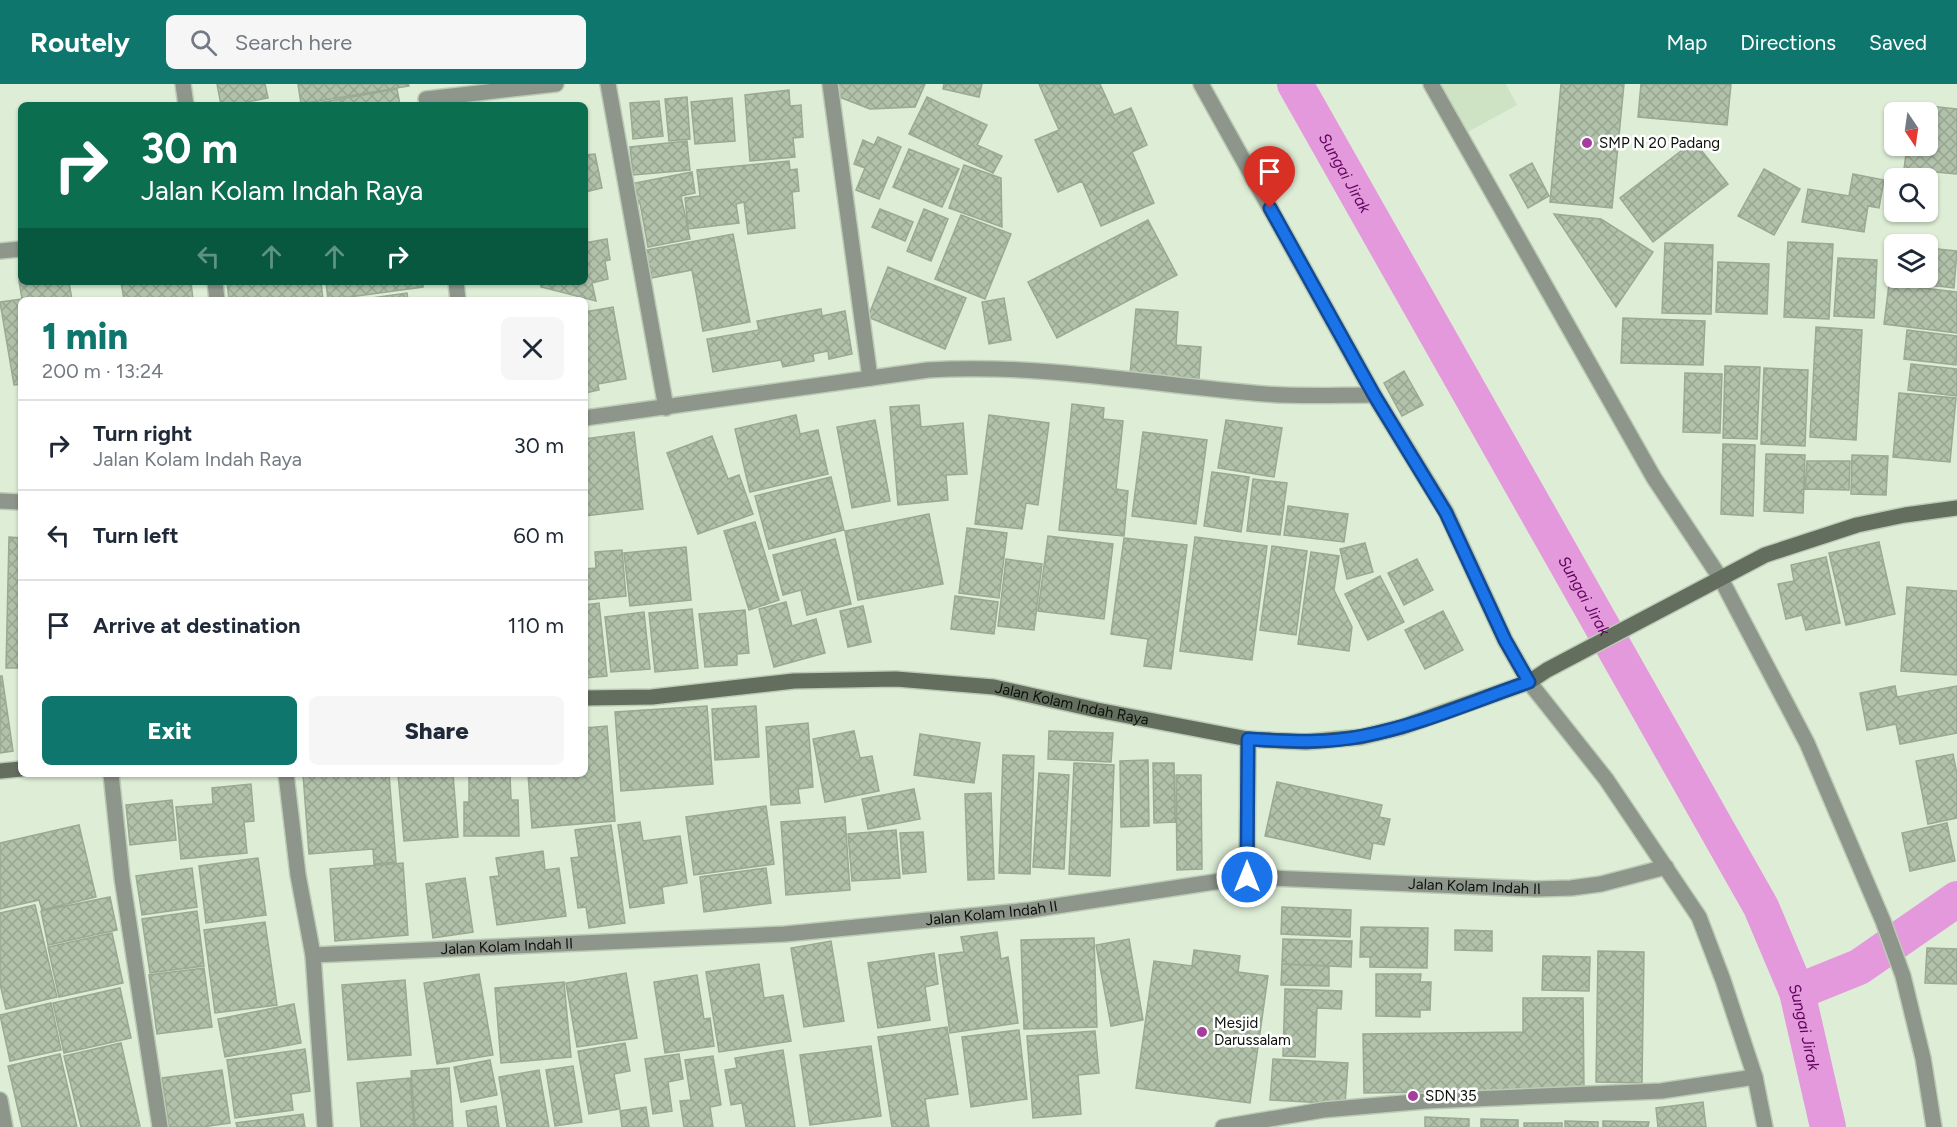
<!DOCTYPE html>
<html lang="en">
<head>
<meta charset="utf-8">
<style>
	:root { --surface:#fff; --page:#f6f6f7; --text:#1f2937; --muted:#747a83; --line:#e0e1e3; --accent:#0f766e }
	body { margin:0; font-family:Figtree,sans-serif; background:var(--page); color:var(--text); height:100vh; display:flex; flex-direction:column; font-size:22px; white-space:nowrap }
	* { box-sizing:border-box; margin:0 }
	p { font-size:20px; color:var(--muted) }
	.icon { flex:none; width:33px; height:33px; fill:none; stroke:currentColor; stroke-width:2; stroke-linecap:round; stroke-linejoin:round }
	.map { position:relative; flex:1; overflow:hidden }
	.sheet { position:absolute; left:18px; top:213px; width:570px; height:480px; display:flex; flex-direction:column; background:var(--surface); border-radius:9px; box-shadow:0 2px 4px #0004 }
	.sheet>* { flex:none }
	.banner { position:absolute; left:18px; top:18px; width:570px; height:183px; border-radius:9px; box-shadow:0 2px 4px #0004; background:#0b6e4f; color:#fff; overflow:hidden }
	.needle { width:39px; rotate:167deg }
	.tools { position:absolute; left:1884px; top:18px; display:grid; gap:12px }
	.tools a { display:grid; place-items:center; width:54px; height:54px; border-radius:9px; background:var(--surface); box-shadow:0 2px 4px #0004; font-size:30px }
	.pin { position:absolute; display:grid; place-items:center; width:51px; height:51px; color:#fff; margin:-62px -26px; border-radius:50% 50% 50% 0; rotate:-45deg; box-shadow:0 0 6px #0007 }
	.pin .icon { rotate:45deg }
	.me { position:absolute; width:66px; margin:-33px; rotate:0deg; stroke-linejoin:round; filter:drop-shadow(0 0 4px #0008) }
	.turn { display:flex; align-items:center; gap:21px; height:126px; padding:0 24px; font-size:27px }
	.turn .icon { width:78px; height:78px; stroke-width:2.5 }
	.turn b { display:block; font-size:42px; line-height:51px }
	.lanes { display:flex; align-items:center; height:57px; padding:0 24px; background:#0003; justify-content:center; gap:30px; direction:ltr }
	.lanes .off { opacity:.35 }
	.round { display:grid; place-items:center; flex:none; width:63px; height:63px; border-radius:9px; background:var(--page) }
	.head { display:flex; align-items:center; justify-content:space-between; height:102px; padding:0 24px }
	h1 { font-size:36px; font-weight:800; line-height:45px; color:var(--accent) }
	.action { display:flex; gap:12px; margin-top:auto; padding:12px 24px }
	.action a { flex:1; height:69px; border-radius:9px; background:var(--accent); color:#fff; font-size:24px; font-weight:800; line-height:69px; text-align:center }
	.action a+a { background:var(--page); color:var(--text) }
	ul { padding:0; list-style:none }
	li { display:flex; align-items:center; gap:18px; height:90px; padding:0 24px; border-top:2px solid var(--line) }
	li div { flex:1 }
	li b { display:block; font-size:22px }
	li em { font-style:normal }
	header { display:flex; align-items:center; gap:36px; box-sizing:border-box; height:84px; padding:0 30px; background:var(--accent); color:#fff }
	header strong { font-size:28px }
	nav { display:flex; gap:33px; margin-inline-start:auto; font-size:21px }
	.search { width:420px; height:54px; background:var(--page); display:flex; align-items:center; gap:15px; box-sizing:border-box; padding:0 21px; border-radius:9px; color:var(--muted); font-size:22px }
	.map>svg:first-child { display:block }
	.built { fill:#cee3c4 }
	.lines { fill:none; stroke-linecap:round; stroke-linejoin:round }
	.canal { stroke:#e399dc; stroke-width:36 }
	.building { fill:url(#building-cross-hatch); stroke:#99a992; stroke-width:1.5 }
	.street-casing { stroke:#bccbb5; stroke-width:18 }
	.secondary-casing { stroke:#bccbb5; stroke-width:18 }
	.street { stroke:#8e958b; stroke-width:15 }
	.secondary { stroke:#646e5f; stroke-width:15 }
	.route-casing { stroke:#114b97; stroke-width:15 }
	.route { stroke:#1a73e8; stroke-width:10 }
	.poi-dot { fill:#a53c9e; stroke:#fff; stroke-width:2 }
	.labels { text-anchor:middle; stroke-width:5; stroke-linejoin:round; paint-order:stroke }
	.poi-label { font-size:15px; fill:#0b1109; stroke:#fff; text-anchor:start }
	.street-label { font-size:15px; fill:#0b1109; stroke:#fff }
	.water-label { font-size:16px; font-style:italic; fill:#5f025b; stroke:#fff }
</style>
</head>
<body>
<header>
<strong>Routely</strong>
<div class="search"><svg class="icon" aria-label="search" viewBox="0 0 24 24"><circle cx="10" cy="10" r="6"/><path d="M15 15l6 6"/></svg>Search here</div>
<nav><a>Map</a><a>Directions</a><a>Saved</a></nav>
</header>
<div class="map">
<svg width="1957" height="1043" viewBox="0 0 1957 1043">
	<defs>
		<pattern id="building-cross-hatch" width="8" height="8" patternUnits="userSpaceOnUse" patternTransform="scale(1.5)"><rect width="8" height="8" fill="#b1c1aa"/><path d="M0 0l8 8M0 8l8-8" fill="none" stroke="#97a591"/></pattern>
	</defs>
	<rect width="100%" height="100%" fill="#deeed6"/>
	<path class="built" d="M1438 0H1506L1517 21 1466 49Z"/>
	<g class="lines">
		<g class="canal">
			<path id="s1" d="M1295 0 1761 823 1797 908 1828 1043"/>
			<path d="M1797 908 1859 883 1957 815"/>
		</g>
	</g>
	<path class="building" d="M217 0H265L268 14 232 21H221Z
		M298 0H408L409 2 301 20Z
		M838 0H925L915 23 870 25 834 11Z
		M944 0H982L979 13 943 5Z
		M1039 0H1100L1114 31 1131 24 1147 61 1132 68 1154 119 1101 142 1082 97 1058 108 1035 56 1059 46Z
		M1561 0H1624L1612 124 1550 118Z
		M1641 0H1731L1727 41 1638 33Z
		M397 5 400 21H306Z
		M789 6 790 22 801 21 803 53 793 54 795 73 750 77 745 11Z
		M687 13 690 55 669 57 665 15Z
		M927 13 987 41 977 61 1002 72 993 89 909 50Z
		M732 14 735 57 695 60 691 18Z
		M659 17 663 52 633 55 630 19Z
		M1911 20 1957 25V90L1904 85 1907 62H1928V28H1910Z
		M878 53 901 63 879 115 856 106 865 84 854 80 863 56 874 61Z
		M687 57 690 86 633 91 630 63Z
		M1694 57 1728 100 1653 158 1620 114Z
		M909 65 959 85 942 123 893 103Z
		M595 70 602 104 585 108V71Z
		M789 77 790 86 797 85 799 107 792 108 795 144 748 150 744 118 736 120 739 139 688 145 685 114 700 112 697 86Z
		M1532 79 1549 112 1528 124 1510 91Z
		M964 81 1001 94 1002 143 949 124Z
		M1764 85 1800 105 1774 151 1738 132Z
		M692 88 695 109 681 112 690 155 648 163 640 119 634 121 630 100Z
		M1853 90 1884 96 1879 124 1868 122 1864 148 1802 138 1808 105 1849 112Z
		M880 125 913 138 905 157 872 143Z
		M924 125 948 135 931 177 907 167Z
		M1554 130 1601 135 1653 168 1616 223Z
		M961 131 1011 150 985 215 935 195Z
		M1148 136 1177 191 1057 254 1028 198Z
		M733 150 750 238 703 247 692 186 651 194 646 166Z
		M607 155 610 176 605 177 608 195 592 199 596 217 541 203 540 198H585V159Z
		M1788 158 1833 160 1829 235 1784 233Z
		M1665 159 1713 161 1711 230 1662 229Z
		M1928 164 1957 167 1954 204 1893 197 1894 185V194H1928Z
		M1838 174 1877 176 1874 234 1834 232Z
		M1718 178 1769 180 1767 230 1716 228Z
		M888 183 966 214 945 265 868 233Z
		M19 197 69 198 72 216H21V300L14 301 0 218 22 215Z
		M121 198H191L193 216H124Z
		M227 198H321L323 216H229Z
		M326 198H423V203L328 216Z
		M1889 200 1957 208V249L1884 240Z
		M407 209 408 216H357Z
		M1004 214 1011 256 989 260 982 218Z
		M613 223 626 295 598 300 599 306 585 309V228Z
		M821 225 822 232 845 227 852 270 829 275 828 267 813 270 814 277 783 283 781 276 713 288 707 255 759 246 757 237Z
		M1136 225 1178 228 1176 261 1201 263 1199 295 1130 290Z
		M1623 234 1705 237 1703 281 1621 279Z
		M1816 243 1862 246 1856 356 1810 353Z
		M1907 246 1957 252 1956 281 1904 275Z
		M1911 280 1957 285V312L1908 306Z
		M1725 282 1760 283 1757 355 1723 354Z
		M1764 284 1808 286 1805 362 1761 360Z
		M1404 287 1423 321 1402 332 1384 299Z
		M1685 289 1722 290 1720 349 1683 348Z
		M1899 309 1956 314 1950 378 1893 373Z
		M1072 320 1104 324 1103 335 1123 337 1116 405 1128 407 1124 452 1059 446Z
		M919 321 921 343 963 339 967 390 946 391 948 416 898 421 890 323Z
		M796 331 800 350 818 346 828 390 750 408 735 345Z
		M989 331 1049 339 1038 421 1026 419 1022 445 975 440Z
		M875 336 890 417 852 424 837 343Z
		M1226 336 1282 344 1274 393 1218 384Z
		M634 348 643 425 585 432V355Z
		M1143 348 1207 356 1196 440 1132 432Z
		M712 352 728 395 739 391 753 430 698 450 667 369Z
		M1723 360 1755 361 1753 432 1721 430Z
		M1766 370 1805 371 1803 429 1764 427Z
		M1852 371 1888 372 1886 411 1851 410Z
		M1807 377H1850L1849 406 1805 405Z
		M1212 388 1249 393 1241 448 1204 442Z
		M831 393 844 446 769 465 755 412Z
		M1253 395 1287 399 1280 451 1247 447Z
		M1288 422 1348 430 1344 458 1284 451Z
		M929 430 943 500 858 516 845 447Z
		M755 438 779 516 749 526 724 447Z
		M967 444 1007 449 999 514 959 509Z
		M1048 452 1113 460 1104 535 1038 527Z
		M9 453 21 454V584H6Z
		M1195 453 1267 462 1252 576 1180 567Z
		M1124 454 1187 461 1171 585 1144 582 1148 555 1111 550Z
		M835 455 851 520 807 531 801 506 783 511 773 471Z
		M1879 458 1895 530 1846 541 1829 469Z
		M1365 459 1373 488 1347 495 1340 465Z
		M1272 462 1307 467 1296 551 1260 546Z
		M686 463 691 516 630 522 624 469Z
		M622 466 626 512 585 516V485L596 484 595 468Z
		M1311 468 1339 472 1334 506 1352 543 1349 567 1298 560Z
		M1826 473 1840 539 1806 546 1802 531 1786 535 1778 500 1794 497 1791 481Z
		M1006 475 1042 480 1034 546 998 542Z
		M1417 475 1433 506 1404 521 1388 489Z
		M1380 492 1404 538 1368 556 1345 510Z
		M1907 503 1957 507V591L1901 587Z
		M955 512 998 518 994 550 951 545Z
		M786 518 792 542 816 535 825 569 774 583 759 525Z
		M599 519 607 592 585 594V521Z
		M863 522 871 558 848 563 840 527Z
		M692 525 698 584 655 588 649 529Z
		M745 526 749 569 737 570V581L705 583 699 530Z
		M1443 527 1463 566 1425 585 1405 546Z
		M644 528 650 585 611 588 605 533Z
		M0 592H2L13 667 0 669Z
		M1895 602 1897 613 1957 602V649L1900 660 1896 640 1867 646 1860 609Z
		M707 622 713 700 621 707 615 628Z
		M756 622 759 673 715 676 712 625Z
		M808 639 813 703 798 705 800 719 771 721 766 643Z
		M607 642 615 737 532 744 528 690H585V644Z
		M854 647 860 674 872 672 879 707 825 718 813 655Z
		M1049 647 1113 649 1111 678 1048 675Z
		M920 650 980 659 974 699 914 691Z
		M1953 670 1957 690V734L1928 740 1916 677Z
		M1003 671 1034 672 1030 790 999 789Z
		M1148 676 1149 742 1121 743 1120 677Z
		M1074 679 1114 681 1110 792 1069 790Z
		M1153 679H1174L1175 738 1154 739Z
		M1039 689 1069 691 1064 785 1033 783Z
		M303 690H389L396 778 374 780 373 765 309 770Z
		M398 690H453L458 753 404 757Z
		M469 690H510L511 716H518L519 752H464V718H469Z
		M1176 691H1201L1202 785 1177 786Z
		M1277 698 1382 721 1379 733 1390 735 1384 761 1373 759 1370 775 1265 752Z
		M251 700 254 737 244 738 247 769 181 775 176 723 213 720 212 704Z
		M914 705 920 735 868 745 862 715Z
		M991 709 994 795 968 796 965 710Z
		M172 716 176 756 130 761 126 721Z
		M766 722 774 780 694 791 686 733Z
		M845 733 850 806 786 811 781 738Z
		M640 738 643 757 680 752 687 799 662 803 664 819 630 824 618 741Z
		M1947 739 1955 777 1910 787 1902 749Z
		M79 741 96 813 42 826 39 816 0 825V759Z
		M611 741 625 839 589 844 586 823 578 824 571 774 579 773 575 746Z
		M896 746 900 794 852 797 848 750Z
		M923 748 926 788 903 790 900 749Z
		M543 767 545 786 559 784 566 832 497 841 490 793 499 792 496 774Z
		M258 774 266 831 206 839 199 782Z
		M403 779 408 851 335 857 330 785Z
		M192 784 197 823 142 831 136 792Z
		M766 784 771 819 704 828 700 793Z
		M465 794 473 848 433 854 426 800Z
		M110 813 117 846 48 861 41 827Z
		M35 821 57 913 6 925 0 900V829Z
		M1282 823 1351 826 1350 853 1281 850Z
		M197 827 204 882 150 889 142 835Z
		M265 838 277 921 215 929 204 846Z
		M1361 843 1428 844 1427 884 1370 883V873H1360Z
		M1455 846 1492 847V867L1455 866Z
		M997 848 1001 875 1008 873 1018 939 950 949 939 871 964 868 961 853Z
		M112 849 123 899 59 913 48 863Z
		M1094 854 1097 943 1024 945 1021 856Z
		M1129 855 1143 936 1111 942 1096 861Z
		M1283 855 1352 857 1351 883 1282 880Z
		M831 857 844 937 804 943 791 864Z
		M1927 864 1957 865V900L1925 899Z
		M1194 866 1240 872 1238 888 1268 892 1250 1019 1136 1004 1154 877 1192 882Z
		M1598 867 1644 868 1642 999 1596 998Z
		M934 869 938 900 925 903 930 936 878 944 868 879Z
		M1543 872 1590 873 1589 907 1542 906Z
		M759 880 764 914 783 911 791 957 719 968 706 888Z
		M1282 880 1329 882V902L1281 901Z
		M204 884 212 943 157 950 149 891Z
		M626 889 637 954 577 963 566 899Z
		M479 890 493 971 437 980 424 899Z
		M1376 890H1421L1420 898H1431L1430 926H1420V933L1376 932Z
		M697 891 704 935 710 934 714 962 665 969 654 898Z
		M405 896 411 971 348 976 342 901Z
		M564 898 571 973 501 979 495 904Z
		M120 904 131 954 64 969 53 919Z
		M1285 905 1342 907 1341 925 1317 924 1315 973 1283 972Z
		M1523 914H1583L1584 1006 1364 1009 1363 950 1523 948Z
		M51 919 61 966 10 977 0 931Z
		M294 920 301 959 225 973 218 935Z
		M947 943 958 1010 925 1015 929 1043H892L878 953Z
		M1019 946 1027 1015 971 1023 962 953Z
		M1095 947 1099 989 1078 991 1081 1030 1033 1034 1027 952Z
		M121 959 140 1042 81 1043 64 972Z
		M625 959 630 987 614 990 620 1025 589 1030 578 967Z
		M871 962 881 1032 810 1041 800 971Z
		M305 965 310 1007 291 1010 293 1026 235 1034 227 976Z
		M783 966 795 1043H746L742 1019 731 1021 725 986 737 984 735 974Z
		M60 970 77 1043H22L8 982Z
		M679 970 683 995 668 998 672 1027 653 1030 645 975Z
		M713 972 721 1021 710 1023 713 1043H684L680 1017 691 1016 685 976Z
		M1273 975 1348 979 1345 1020 1270 1016Z
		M490 976 497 1011 461 1018 454 983Z
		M573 982 582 1038 555 1042 546 986Z
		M449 984 453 1043H415L411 987Z
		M222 986 230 1039 202 1043H169L162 994Z
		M539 986 549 1043H507L499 993Z
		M410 994 414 1043H361L357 999Z
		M1703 1018 1706 1043H1658L1656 1024Z
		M496 1022 499 1043H468L466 1027Z
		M646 1023 649 1043H622L620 1027Z
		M303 1030 305 1043H237L236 1039Z
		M1425 1033 1469 1035V1043H1425Z
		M1481 1035 1518 1036V1043H1481Z
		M1565 1037 1598 1038V1043H1565Z
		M1603 1037 1649 1038 1648 1043H1603Z
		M1524 1039H1562V1043H1524Z"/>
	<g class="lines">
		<defs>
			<g id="street">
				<path d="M183 0 186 21"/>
				<path d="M608 0 666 324"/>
				<path d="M830 0 870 294"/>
				<path d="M1201 0 1374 311 1446 428 1505 556 1529 598 1606 695 1699 833 1723 896 1755 993 1765 1043"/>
				<path d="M1431 0 1654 394 1721 495 1807 659 1883 837 1903 892 1923 974 1934 1043"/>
				<path d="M426 15 556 0"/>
				<path d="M0 167 21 165"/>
				<path d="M215 198 217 216"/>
				<path d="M456 198 458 216"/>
				<path d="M585 334 928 286C1040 279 1153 301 1265 310 1301 313 1338 311 1374 311"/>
				<path d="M0 417 21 418"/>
				<path d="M111 690 122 794 160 1043"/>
				<path d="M286 690 298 791 313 871 325 1043"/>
				<path d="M1247 793 1248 655"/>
				<path id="s2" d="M313 871 785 850 1030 826 1247 793 1535 805 1571 804 1601 800 1666 783"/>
				<path d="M0 1016 5 1043"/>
				<path d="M1223 1043 1323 1026 1426 1017 1661 1007 1755 993"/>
			</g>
			<g id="secondary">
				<path id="s3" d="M585 614 652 613 794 597 896 595 994 603 1097 626 1248 655 1306 658 1361 653 1402 643 1529 598 1547 586 1765 471 1857 441 1905 431 1957 424"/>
				<path d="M0 687 21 685"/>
			</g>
		</defs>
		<use href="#street" class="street-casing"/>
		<use href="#secondary" class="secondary-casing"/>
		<use href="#street" class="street"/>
		<use href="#secondary" class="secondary"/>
	</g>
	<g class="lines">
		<defs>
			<path id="route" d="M1247 793 1248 655C1286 657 1324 660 1363 652 1420 641 1474 617 1529 598L1505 556 1446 429 1374 311 1270 124"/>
		</defs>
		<use href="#route" class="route-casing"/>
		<use href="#route" class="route"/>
	</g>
	<g class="poi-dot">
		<circle cx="1587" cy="59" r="6"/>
		<circle cx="1202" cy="948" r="6"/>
		<circle cx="1413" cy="1012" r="6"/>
	</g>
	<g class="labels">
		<g class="poi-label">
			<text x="1599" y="64">SMP N 20 Padang</text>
			<text x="1214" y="944">Mesjid<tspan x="1214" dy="17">Darussalam</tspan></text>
			<text x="1425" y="1017">SDN 35</text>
		</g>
		<g class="street-label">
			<text dy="5" stroke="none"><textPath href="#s3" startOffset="490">Jalan Kolam Indah Raya</textPath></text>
			<text dy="5" stroke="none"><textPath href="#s2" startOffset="1166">Jalan Kolam Indah II</textPath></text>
			<text dy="5" stroke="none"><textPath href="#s2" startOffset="680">Jalan Kolam Indah II</textPath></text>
			<text dy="5" stroke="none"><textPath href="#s2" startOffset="194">Jalan Kolam Indah II</textPath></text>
		</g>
		<g class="water-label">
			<text dy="6" stroke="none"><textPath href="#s1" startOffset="102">Sungai Jirak</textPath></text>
			<text dy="6" stroke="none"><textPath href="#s1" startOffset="588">Sungai Jirak</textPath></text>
			<text dy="6" stroke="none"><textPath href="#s1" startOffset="1074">Sungai Jirak</textPath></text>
		</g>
	</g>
</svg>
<div class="tools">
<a><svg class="needle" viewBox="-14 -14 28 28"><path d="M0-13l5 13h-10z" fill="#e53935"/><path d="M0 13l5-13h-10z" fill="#747a83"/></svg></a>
<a><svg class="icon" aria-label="search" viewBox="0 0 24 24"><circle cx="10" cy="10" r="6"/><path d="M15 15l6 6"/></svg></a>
<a><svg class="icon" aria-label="layers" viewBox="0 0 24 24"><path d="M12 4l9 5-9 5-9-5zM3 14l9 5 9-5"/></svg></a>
</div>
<div class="pin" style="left:1270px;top:124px;background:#d93025"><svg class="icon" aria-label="arrive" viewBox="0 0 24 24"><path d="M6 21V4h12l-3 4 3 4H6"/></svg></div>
<svg class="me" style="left:1247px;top:793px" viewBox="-20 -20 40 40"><circle r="17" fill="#1a73e8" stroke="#fff" stroke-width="3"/><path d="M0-11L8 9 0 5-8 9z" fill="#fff"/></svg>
<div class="banner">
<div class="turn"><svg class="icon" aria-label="right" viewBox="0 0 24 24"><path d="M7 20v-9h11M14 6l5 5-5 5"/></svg><div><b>30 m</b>Jalan Kolam Indah Raya</div></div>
<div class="lanes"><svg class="icon off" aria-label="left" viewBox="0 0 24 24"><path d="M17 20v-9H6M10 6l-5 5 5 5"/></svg><svg class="icon off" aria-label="ahead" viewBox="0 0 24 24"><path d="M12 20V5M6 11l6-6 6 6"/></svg><svg class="icon off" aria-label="ahead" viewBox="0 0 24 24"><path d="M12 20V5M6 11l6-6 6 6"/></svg><svg class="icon" aria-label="right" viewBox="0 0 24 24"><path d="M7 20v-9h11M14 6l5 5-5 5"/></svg></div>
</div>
<section class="sheet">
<div class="head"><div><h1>1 min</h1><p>200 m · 13:24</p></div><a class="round"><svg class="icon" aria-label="close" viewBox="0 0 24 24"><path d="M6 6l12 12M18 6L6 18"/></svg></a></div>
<ul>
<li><svg class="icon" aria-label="right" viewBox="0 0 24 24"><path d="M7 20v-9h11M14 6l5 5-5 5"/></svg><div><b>Turn right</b><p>Jalan Kolam Indah Raya</p></div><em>30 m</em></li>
<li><svg class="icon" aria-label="left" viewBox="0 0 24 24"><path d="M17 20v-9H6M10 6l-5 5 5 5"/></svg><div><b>Turn left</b></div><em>60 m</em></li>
<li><svg class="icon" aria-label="arrive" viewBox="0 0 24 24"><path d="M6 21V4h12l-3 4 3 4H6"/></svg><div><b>Arrive at destination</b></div><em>110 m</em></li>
</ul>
<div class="action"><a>Exit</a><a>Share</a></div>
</section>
</div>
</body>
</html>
